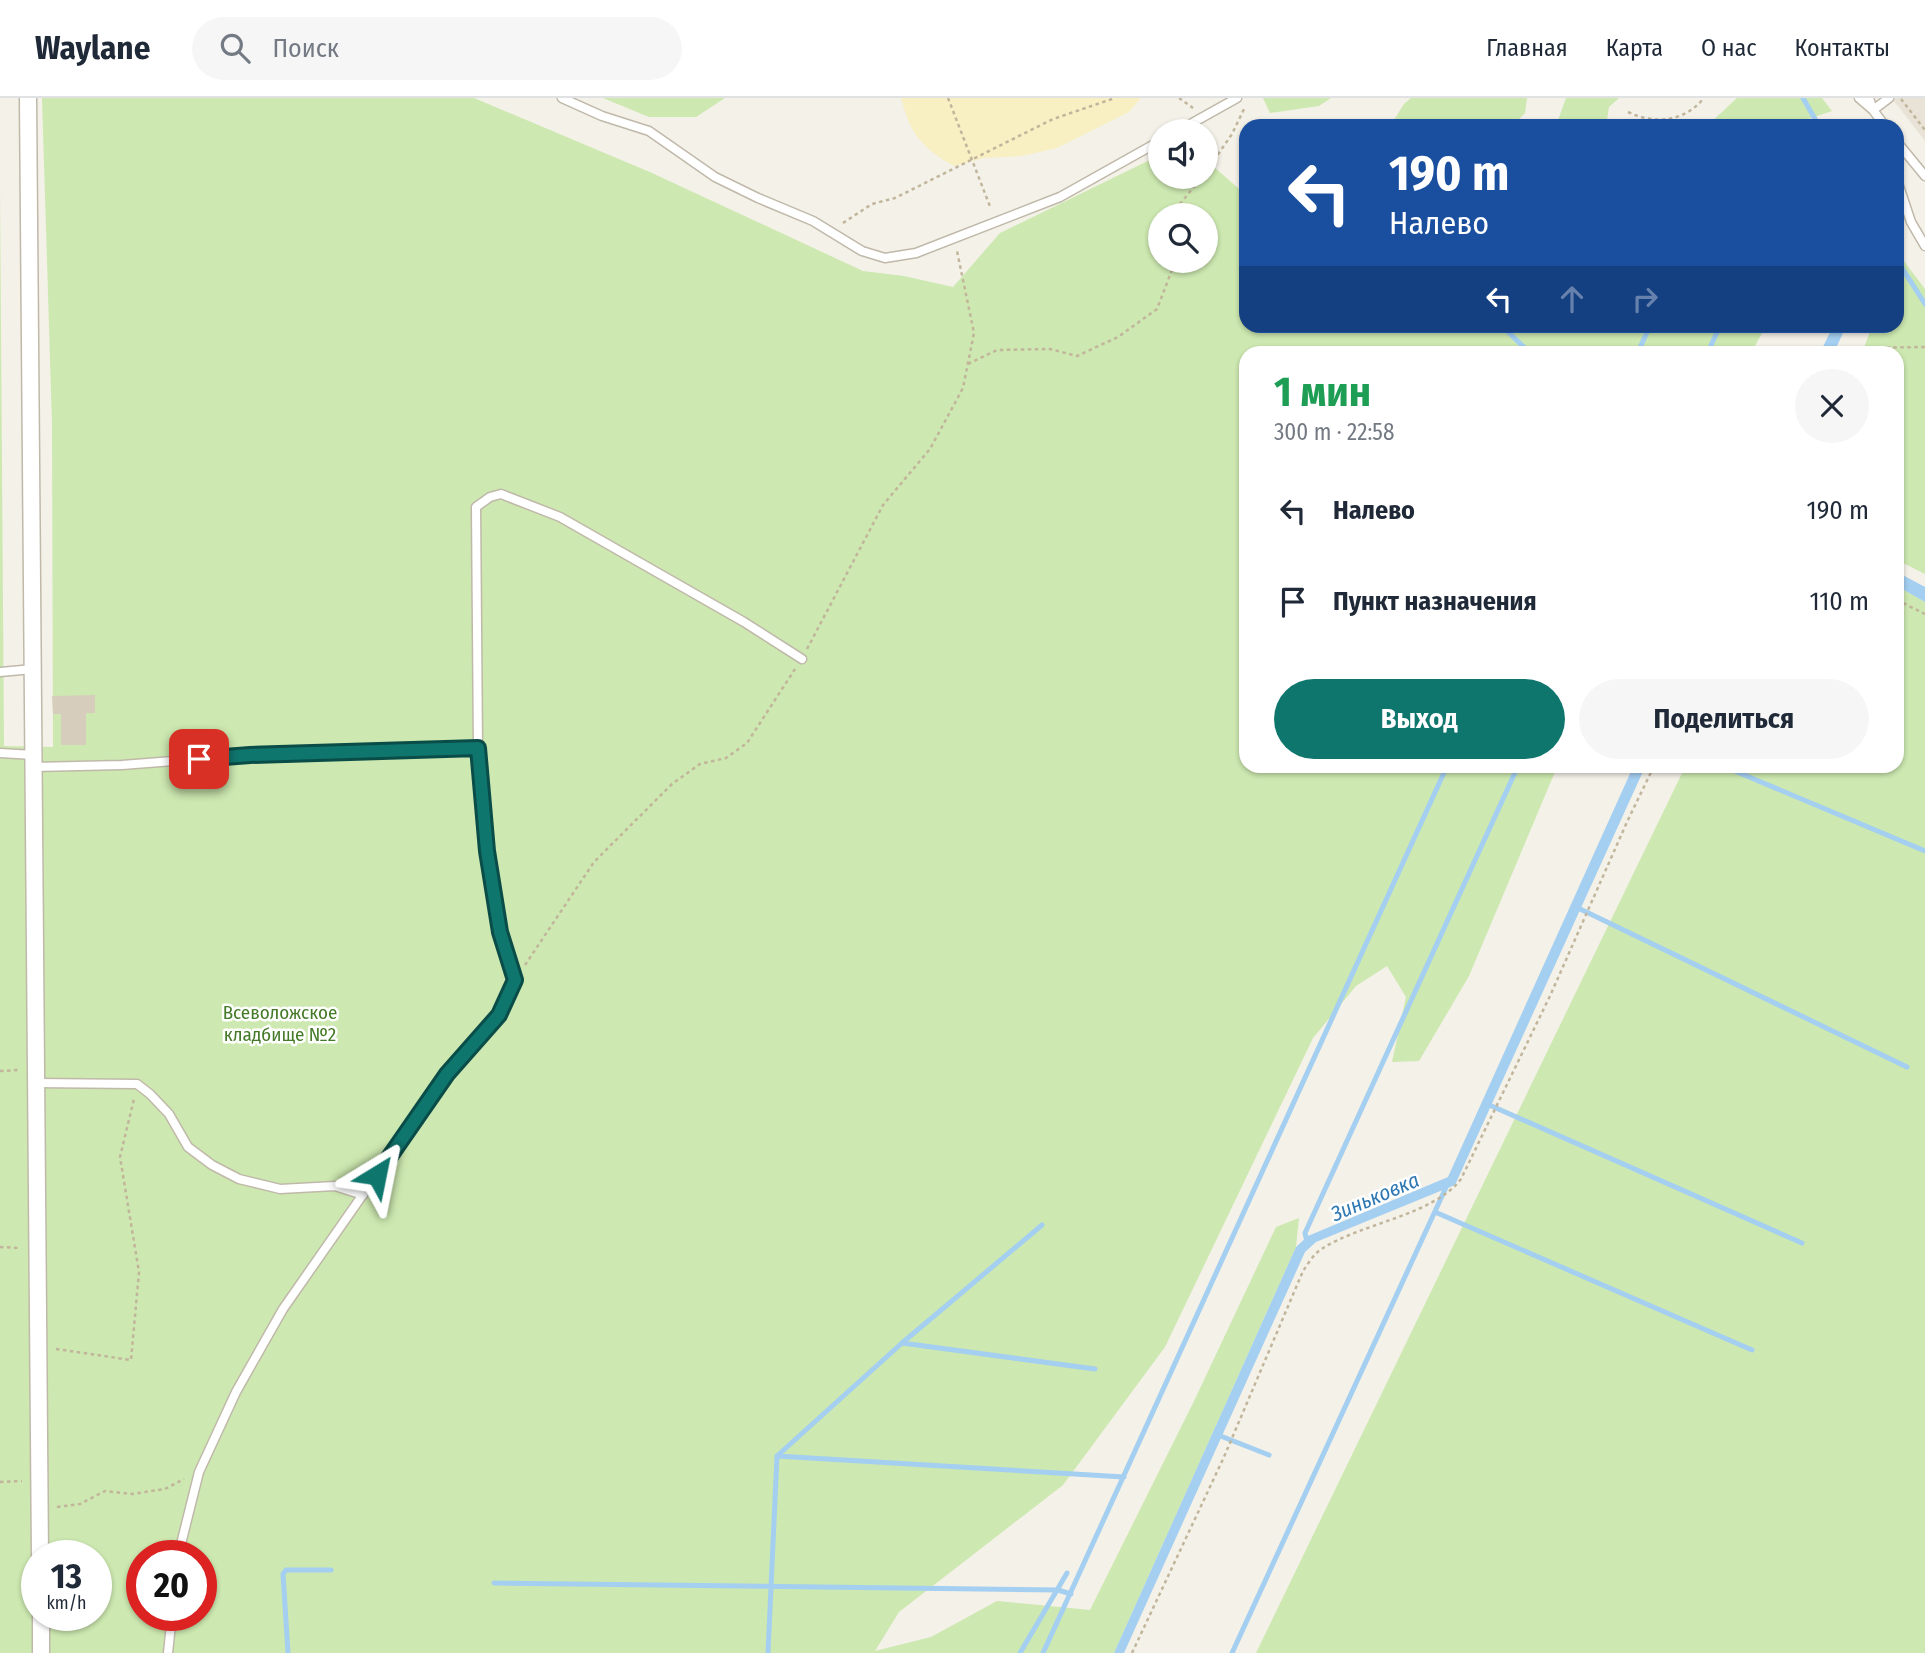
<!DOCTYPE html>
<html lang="ru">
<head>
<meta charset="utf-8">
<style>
	:root { --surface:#fff; --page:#f6f6f7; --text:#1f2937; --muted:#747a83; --line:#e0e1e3; --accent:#0f766e }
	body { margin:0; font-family:"Fira Sans Condensed",sans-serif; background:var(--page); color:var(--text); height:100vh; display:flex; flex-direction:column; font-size:26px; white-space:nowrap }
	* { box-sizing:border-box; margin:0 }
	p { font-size:23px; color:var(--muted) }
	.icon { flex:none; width:38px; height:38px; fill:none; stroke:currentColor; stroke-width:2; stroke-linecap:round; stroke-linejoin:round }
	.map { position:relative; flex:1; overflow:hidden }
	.details { position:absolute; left:1239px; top:248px; width:665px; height:427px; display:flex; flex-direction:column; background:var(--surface); border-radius:21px; box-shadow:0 2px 5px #0004 }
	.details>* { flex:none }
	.banner { position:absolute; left:1239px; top:21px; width:665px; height:214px; border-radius:21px; box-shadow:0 2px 5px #0004; background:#1a4fa0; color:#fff; overflow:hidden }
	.fabs { position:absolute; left:1148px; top:21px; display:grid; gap:14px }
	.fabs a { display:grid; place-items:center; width:70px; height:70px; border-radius:50%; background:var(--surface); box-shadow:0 2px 5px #0004; font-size:35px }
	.speed { position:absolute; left:21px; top:1442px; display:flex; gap:14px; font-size:35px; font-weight:700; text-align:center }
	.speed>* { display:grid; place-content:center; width:91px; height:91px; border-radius:50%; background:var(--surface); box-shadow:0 2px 5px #0004; line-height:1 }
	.speed small { font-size:18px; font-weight:400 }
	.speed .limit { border:10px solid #d22; background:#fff; color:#111 }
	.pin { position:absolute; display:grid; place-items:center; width:60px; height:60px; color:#fff; margin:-30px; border-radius:14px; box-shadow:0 4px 10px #0006 }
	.me { position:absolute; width:77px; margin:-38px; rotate:35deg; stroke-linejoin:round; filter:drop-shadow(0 0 5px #0008) }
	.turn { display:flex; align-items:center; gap:24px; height:147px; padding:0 35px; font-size:32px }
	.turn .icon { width:91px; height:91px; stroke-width:2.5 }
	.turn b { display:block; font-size:49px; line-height:60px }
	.lanes { display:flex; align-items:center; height:66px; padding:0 35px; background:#0003; justify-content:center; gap:35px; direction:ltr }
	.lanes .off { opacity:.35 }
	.round { display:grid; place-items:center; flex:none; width:74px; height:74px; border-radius:37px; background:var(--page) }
	.overview { display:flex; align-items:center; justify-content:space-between; height:119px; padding:0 35px }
	h1 { font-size:42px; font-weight:700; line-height:52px; color:#1e9e55 }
	.action { display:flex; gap:14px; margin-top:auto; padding:14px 35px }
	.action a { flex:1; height:80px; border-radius:42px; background:var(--accent); color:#fff; font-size:28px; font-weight:700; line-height:80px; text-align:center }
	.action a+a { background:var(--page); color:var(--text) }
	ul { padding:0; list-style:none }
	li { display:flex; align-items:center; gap:21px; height:91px; padding:0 35px }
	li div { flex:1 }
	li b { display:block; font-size:26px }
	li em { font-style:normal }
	header { display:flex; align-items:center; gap:42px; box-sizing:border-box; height:98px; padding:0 35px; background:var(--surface); border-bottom:2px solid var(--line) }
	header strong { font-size:33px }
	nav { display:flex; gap:38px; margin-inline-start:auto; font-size:24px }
	.search { width:490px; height:63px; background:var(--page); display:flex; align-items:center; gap:18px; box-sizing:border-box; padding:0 24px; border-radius:38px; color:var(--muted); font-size:26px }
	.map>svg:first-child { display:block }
	.residential { fill:#e8e3d6 }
	.green { fill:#cde8b0; fill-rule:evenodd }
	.sand { fill:#f8efc3 }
	.water { fill:#a4cff1 }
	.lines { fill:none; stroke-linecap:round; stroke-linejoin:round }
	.stream { stroke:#a4cff1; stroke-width:5 }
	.building { fill:#d6cdbd }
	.lane-casing { stroke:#c0b9aa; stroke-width:11 }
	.street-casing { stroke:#c0b9aa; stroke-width:19 }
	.path { stroke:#c1b59b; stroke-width:2.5; stroke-dasharray:3.5 3.5; stroke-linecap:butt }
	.lane { stroke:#fff; stroke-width:8 }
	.street { stroke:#fff; stroke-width:16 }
	.route-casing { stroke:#0a4d48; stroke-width:18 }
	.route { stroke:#0f766e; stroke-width:12 }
	.labels { text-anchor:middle; stroke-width:5; stroke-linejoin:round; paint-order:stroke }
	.park-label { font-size:19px; fill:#457a29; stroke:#fff }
	.water-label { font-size:21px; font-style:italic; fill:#2e78b4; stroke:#fff }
</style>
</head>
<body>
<header>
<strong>Waylane</strong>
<div class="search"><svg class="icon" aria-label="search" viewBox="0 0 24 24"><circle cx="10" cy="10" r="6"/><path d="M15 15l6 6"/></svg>Поиск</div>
<nav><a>Главная</a><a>Карта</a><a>О нас</a><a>Контакты</a></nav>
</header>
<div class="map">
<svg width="1925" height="1555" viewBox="0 0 1925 1555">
	<rect width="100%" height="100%" fill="#f4f1e8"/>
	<path class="residential" d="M1890 0H1925V43L1898 8Z"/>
	<path class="green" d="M42 0H474L652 75 863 173 904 178 953 189 1000 135 1160 57V79H1206V62L1246 97V228H1766L1751 255 1246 256V668L1557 669 1469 878 1419 963 1392 964 1406 899 1387 868 1356 888 1313 940 1165 1249 1063 1387 899 1514 875 1553 931 1539 997 1503 1090 1512 1195 1301 1276 1129 1299 1120 1296 1149 1114 1555H0V91L4 648 53 649 52 326ZM1160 117H1206V163H1160ZM37 1458H96V1517H37ZM142 1458H201V1517H142Z
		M603 0H725L696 19H649Z
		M1263 0H1331L1319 8 1270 15Z
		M1411 0H1527L1525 15 1512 28H1390L1404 6Z
		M1566 0H1619L1609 9 1606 28H1556Z
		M1737 0H1822L1832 13 1788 28H1707Z
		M1897 154 1925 191V476L1897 462V256L1862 255 1872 228H1897Z
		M1897 488 1925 504V1555H1256L1685 669 1897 668Z"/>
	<path class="sand" d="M901 0H1141L1129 14 1057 50 1022 58 984 60 954 68C922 50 910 36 901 0Z"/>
	<path class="water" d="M1833 228H1846L1834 255H1820Z
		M1897 474 1925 489V504L1897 488Z
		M1633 669H1645L1455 1087 1316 1144 1305 1154 1124 1555H1114L1296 1149 1308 1138 1448 1079Z"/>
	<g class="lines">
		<path class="stream" d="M1803 0 1819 28
			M1897 162 1925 206
			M1502 228 1531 256
			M1637 256 1650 228
			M1707 256 1720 228
			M1723 668 1925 753
			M1576 809 1907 969
			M1487 1006 1802 1145
			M1435 1114 1752 1252
			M1307 1144 1305 1135 1518 668
			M902 1245 1095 1271
			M1218 1337 1269 1357
			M777 1358 1124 1379
			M494 1485 1058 1492 1071 1496
			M288 1555 283 1476 286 1472H331
			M768 1555 777 1358 902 1245 1042 1127
			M1020 1555 1067 1475
			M1043 1555 1447 668
			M1232 1555 1448 1085"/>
	</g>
	<path class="building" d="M95 597V615H86V647H61V616H53L52 598Z"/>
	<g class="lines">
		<defs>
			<path id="lane" d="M562 0 602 18 649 33 715 79 758 100 813 123 862 153 885 160 916 155 1060 99 1160 43
				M1859 0 1873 12 1885 28
				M1869 0 1873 12 1889 0
				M1178 33 1237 0
				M1897 44 1925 78
				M1897 82 1911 124 1925 148
				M0 574 33 571
				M0 655 34 657
				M34 669 122 667 250 657 478 650
				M36 985 137 986 150 996 169 1016 188 1049 212 1067 239 1081 280 1091 335 1088 363 1097
				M178 1458 199 1374 236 1294 283 1211 447 976 499 917 515 882 500 834 487 753 478 650 476 409 490 399 501 396 560 419 744 524 802 561
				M168 1555 172 1517"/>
			<path id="street" d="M28 0 40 1458
				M41 1517V1555"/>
		</defs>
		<use href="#lane" class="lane-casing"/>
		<use href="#street" class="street-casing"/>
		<path class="path" d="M948 0 991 111
			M1179 0 1193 10
			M1901 1 1925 32
			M1628 14C1655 27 1684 24 1704 0
			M1206 74 1232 36 1244 11
			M1171 117 1202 79
			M843 125 872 106 895 100 1053 21 1115 0
			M1841 256 1844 250 1925 249
			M968 266 997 252 1050 251 1077 258 1118 239 1157 211 1172 172 1171 163
			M1897 502 1925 516
			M807 551 883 407 930 351 963 290 974 235 957 153
			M525 867 594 764 672 686 700 666 726 660 747 645 795 571
			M0 973 19 972
			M0 1149 20 1150
			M56 1251 131 1262 139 1174 120 1059 134 1001
			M0 1384 22 1383
			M57 1409 80 1406 105 1393 132 1396 165 1391 184 1381
			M1132 1555 1224 1359 1303 1173C1308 1166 1313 1157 1320 1152 1360 1125 1433 1118 1461 1081L1550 898 1627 724 1654 668"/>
		<use href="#lane" class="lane"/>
		<use href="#street" class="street"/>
	</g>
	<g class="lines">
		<defs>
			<path id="route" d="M199 661 250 657 478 650 487 753 500 834 515 882 499 917 447 976 377 1077"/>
		</defs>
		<use href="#route" class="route-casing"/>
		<use href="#route" class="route"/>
	</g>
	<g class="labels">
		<g class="park-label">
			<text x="280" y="921">Всеволожское<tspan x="280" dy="22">кладбище №2</tspan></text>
		</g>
		<g class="water-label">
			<text transform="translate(1375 1099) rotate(-23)" y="7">Зиньковка</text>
		</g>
	</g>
</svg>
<div class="fabs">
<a><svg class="icon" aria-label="sound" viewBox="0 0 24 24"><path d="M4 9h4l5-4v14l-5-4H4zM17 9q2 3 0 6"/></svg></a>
<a><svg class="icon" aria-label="search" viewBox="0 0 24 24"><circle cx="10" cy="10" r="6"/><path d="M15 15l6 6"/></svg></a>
</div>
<div class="speed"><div>13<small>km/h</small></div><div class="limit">20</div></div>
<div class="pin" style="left:199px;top:661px;background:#d93025"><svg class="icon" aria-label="arrive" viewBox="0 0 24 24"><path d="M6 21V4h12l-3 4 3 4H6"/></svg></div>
<svg class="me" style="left:377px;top:1077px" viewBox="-20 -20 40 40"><path d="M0-17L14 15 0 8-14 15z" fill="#0f766e" stroke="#fff" stroke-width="4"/></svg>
<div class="banner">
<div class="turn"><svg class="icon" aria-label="left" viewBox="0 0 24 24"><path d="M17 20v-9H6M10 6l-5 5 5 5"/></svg><div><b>190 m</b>Налево</div></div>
<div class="lanes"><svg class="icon" aria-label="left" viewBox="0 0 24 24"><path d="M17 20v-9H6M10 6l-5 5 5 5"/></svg><svg class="icon off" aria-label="ahead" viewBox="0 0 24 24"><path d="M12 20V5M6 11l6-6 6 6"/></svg><svg class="icon off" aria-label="right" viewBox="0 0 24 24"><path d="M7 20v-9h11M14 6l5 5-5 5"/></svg></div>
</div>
<section class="details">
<div class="overview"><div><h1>1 мин</h1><p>300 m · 22:58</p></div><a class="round"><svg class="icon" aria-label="close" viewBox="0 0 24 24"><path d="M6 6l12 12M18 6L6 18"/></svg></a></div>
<ul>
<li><svg class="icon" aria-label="left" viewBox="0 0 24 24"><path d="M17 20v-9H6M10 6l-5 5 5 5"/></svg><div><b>Налево</b></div><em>190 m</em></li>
<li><svg class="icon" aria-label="arrive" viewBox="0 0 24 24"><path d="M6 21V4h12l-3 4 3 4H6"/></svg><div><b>Пункт назначения</b></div><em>110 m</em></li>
</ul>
<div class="action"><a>Выход</a><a>Поделиться</a></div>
</section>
</div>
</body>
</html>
